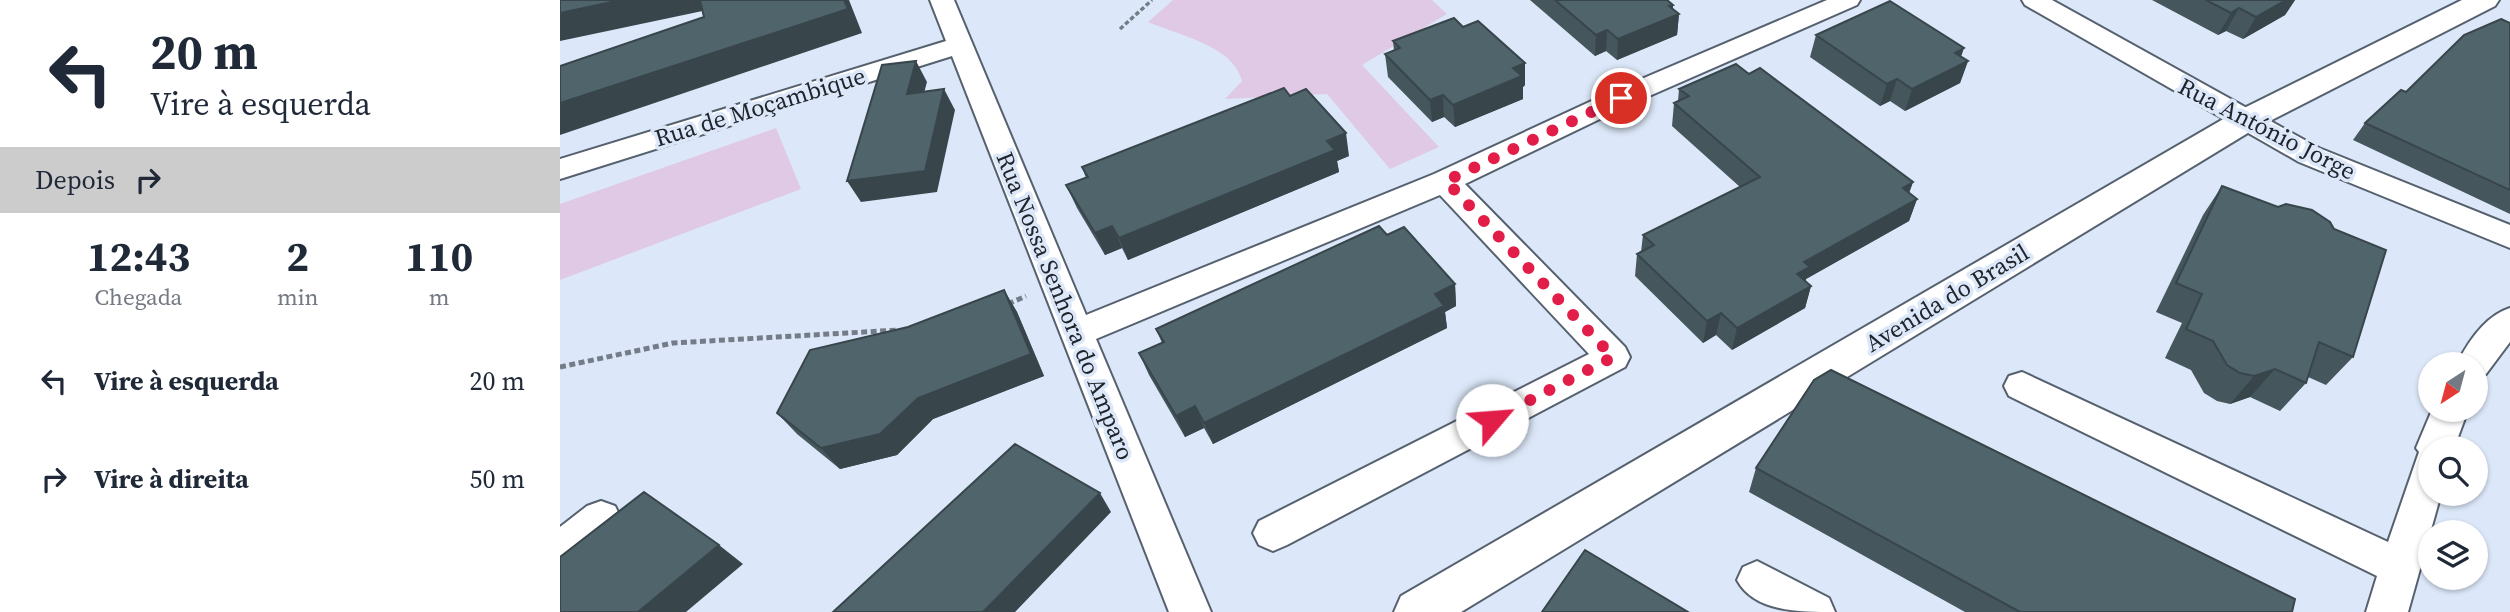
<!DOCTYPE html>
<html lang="pt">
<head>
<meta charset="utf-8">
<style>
	:root { --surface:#fff; --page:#f2f2f3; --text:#1f2937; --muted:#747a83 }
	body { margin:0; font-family:"Source Serif 4",serif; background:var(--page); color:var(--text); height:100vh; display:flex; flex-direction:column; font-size:26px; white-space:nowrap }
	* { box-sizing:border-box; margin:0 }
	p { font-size:23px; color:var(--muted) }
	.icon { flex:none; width:38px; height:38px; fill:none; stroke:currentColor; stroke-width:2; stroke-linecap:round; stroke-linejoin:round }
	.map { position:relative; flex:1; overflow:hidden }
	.panel { display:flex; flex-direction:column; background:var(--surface); width:560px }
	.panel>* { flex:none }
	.hud { background:#fff; color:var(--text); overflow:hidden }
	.needle { width:46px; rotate:216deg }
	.controls { position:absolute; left:1858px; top:352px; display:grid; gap:14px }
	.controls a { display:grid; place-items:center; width:70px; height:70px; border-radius:50%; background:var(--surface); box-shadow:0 2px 5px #0004; font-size:35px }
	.pin { position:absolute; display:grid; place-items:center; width:60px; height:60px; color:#fff; margin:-30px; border:4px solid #fff; border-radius:50%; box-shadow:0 2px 7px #0007 }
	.me { position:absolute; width:77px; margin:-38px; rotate:63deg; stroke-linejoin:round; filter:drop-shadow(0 0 5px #0008) }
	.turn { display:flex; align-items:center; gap:24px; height:147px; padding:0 35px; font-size:32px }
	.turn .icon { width:91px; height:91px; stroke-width:2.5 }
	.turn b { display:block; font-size:49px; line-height:60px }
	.then { display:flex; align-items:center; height:66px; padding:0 35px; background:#0003; gap:14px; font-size:26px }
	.eta { display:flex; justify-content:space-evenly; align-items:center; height:119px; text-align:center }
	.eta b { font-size:42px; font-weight:700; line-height:49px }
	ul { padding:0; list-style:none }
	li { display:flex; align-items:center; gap:21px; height:98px; padding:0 35px }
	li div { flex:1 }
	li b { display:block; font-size:26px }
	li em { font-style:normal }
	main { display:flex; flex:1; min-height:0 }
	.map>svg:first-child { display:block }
	.green { fill:#e0c9e4 }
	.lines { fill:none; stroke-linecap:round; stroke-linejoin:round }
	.minor-casing { stroke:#56616f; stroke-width:4 }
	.tertiary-casing { stroke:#56616f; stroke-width:4 }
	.path-far1 { stroke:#747c88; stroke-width:3.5; stroke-dasharray:4.5 2.5; stroke-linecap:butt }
	.path { stroke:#747c88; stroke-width:5; stroke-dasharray:6 3.5; stroke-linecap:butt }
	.minor { fill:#fff; fill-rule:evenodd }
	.tertiary { fill:#fff; fill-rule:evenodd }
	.wall { fill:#45565d }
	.shaded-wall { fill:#38464c }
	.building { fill:#50646c; stroke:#38464c; stroke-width:2 }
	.route { stroke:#e11d48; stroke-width:12; stroke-dasharray:0 21.6 }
	.labels { text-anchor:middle; stroke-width:7; stroke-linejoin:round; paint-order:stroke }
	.street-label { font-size:24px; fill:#1f232a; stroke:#dce8f9 }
</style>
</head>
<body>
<main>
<section class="panel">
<div class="hud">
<div class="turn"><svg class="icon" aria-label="left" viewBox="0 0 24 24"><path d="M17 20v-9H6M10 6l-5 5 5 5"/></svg><div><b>20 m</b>Vire à esquerda</div></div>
<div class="then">Depois<svg class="icon" aria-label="right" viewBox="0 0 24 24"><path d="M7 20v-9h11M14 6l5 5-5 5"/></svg></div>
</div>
<div class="eta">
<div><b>12:43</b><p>Chegada</p></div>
<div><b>2</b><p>min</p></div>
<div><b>110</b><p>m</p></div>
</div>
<ul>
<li><svg class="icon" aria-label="left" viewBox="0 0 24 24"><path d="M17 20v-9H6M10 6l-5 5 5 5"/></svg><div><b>Vire à esquerda</b></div><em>20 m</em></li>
<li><svg class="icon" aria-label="right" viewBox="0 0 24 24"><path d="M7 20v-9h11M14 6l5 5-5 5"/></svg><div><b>Vire à direita</b></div><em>50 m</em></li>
</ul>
</section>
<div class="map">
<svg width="1950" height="612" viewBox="0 0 1950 612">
	<rect width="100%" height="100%" fill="#dce8f9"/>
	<path class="green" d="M613 0H872L887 14 802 65 879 147 830 169 767 94 665 99 682 81C674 46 618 35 588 22Z
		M216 128 241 189 0 280V204Z"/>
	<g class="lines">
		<defs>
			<path id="minor" d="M370 0H394L526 315 874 174 1051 92 1267 0H1300L1297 5 1071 104 905 184 1065 347 1070 357 1065 367 727 545 713 551 699 545 693 533 699 521 1029 354 880 195 536 339 651 612H609L392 56 0 179V159L386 41Z
				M1462 0H1492L1759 148 1950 225V248L1739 162 1465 5Z
				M1950 308V342L1926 374 1916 377V364H1897C1908 342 1925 316 1950 308Z
				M1462 372 1828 542 1859 452 1856 448 1872 410H1908L1894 448H1871V494H1881L1848 612H1806L1817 576 1449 396 1444 386 1449 376Z
				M41 501 55 506 61 518C50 540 23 561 0 569V527L27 506Z
				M1197 561 1269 598 1275 612C1239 612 1194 612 1177 580L1183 567Z"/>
			<path id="tertiary" d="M1902 0H1939L1935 6 1696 128 901 612H834L841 596 1672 114Z"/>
		</defs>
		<use href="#minor" class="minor-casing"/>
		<use href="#tertiary" class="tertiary-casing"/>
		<path class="path-far1" d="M560 29 592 0"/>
		<path class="path" d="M448 304 466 296
			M0 367 113 343 339 330"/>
		<use href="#minor" class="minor"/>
		<use href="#tertiary" class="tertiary"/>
	</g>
	<path class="wall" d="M970 0H1107L1113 5V9L1119 14 1117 35 1057 60 1046 51 1035 56Z
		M1592 0H1735L1725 15 1683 39 1666 31 1658 35Z
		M1950 23V214L1793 140 1805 123 1846 92Z
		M1256 35 1401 56 1408 61 1400 83 1345 111 1330 101 1320 106 1250 57Z
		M833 41 965 85 963 87V99L895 127 884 117 872 122 828 77 825 54 834 51Z
		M1189 74 1353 182 1349 193 1357 199 1349 221 1246 279V281L1251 286 1245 308 1172 350 1156 335 1143 343 1075 276 1077 254 1081 252 1083 235 1180 187 1112 126 1114 103 1118 101 1119 89Z
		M789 156 777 161 779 172 568 260 562 248 545 255 517 208 506 185 526 178 522 167Z
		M1662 186 1793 357 1766 385 1748 377 1746 383 1720 411 1690 397 1670 404 1657 401 1644 393 1631 370 1605 358 1622 323 1596 312 1643 215Z
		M827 235 895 284 896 306 885 312 887 328 653 444 644 428 625 437 589 375 579 353 602 343 596 329Z
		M444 290 457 312 484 376 373 419 337 455 280 469 237 434 217 413 348 327Z
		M1196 468 1732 612H1405L1189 492Z"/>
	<path class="shaded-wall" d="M61 0H146L152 9 0 41V13Z
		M284 0H289L302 33 0 135V103Z
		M1726 0H1735L1725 15 1683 39 1696 17Z
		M1113 5 1112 17 1119 14 1117 35 1057 60 1058 39Z
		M1679 8 1666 31 1658 35 1671 13Z
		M1047 30 1046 51 1035 56 1036 35Z
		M1404 48 1398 66 1408 61 1400 83 1345 111 1352 89 1395 53Z
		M356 61 367 82 358 115 347 94Z
		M965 63V85L963 87V99L895 127 893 105 953 68Z
		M1337 79 1330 101 1320 106 1327 84Z
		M384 89 395 110 377 192 301 202 287 181Z
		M883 95 884 117 872 122 870 100Z
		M786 133 789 156 777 161 779 172 568 260 559 238Z
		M1353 182 1345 204 1343 188Z
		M1357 199 1349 221 1246 279 1243 289 1237 274 1244 262Z
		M552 226 562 248 545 255 535 233Z
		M895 284 896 306 885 312 887 328 653 444 644 423 875 294Z
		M1251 286 1245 308 1172 350 1177 328Z
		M444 290 457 312 484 376 373 419 337 455 280 469 261 448Z
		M1161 313 1156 335 1143 343 1147 321Z
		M1715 369 1690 397 1670 404 1694 376Z
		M635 406 644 428 625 437 616 416Z
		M540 493 551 512 455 612H423Z
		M159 545 183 564 126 612H78Z"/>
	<path class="building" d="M0 0H61L0 13Z
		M140 0H284L288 9 0 103V66L144 17Z
		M995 0H1107L1113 5 1109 6 1119 14 1058 39 1047 30 1036 35Z
		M1646 0H1726L1696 17 1679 8 1671 13Z
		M1330 1 1404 48 1395 53 1408 61 1352 89 1337 79 1327 84 1256 35Z
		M894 18 903 27 918 21 965 63 953 68 962 76 893 105 883 95 870 100 825 54 840 48 833 41Z
		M1941 19 1950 23V190L1805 123 1841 90 1846 92 1904 35Z
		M356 61 347 94 384 89 365 171 287 181 322 65Z
		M1176 64 1189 74 1200 68 1353 182 1343 188 1357 199 1244 262 1250 267 1237 274 1251 286 1177 328 1161 313 1147 321 1077 254 1094 245 1083 235 1200 177 1114 103 1129 96 1119 89Z
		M724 88 730 96 746 89 786 133 767 141 775 150 559 238 552 226 535 233 506 185 528 177 522 167Z
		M1662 186 1718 207 1726 204 1752 210 1770 222 1774 229 1826 250 1793 357 1759 342 1746 383 1715 369 1694 376 1680 373 1667 365 1653 341 1626 329 1642 294 1616 283Z
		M819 226 827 235 844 227 895 284 875 294 884 306 644 423 635 406 616 416 579 353 604 342 596 329Z
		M444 290 471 354 358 398 320 434 261 448 217 413 250 350 348 327Z
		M1271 370 1735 599 1732 612H1460L1196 468 1254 380Z
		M455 444 540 493 423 612H273Z
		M84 492 159 545 78 612H0V557Z
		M1025 550 1128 612H982Z"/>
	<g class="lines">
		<path class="route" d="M932 420 1053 357 886 181 1061 98"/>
	</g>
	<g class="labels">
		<g class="street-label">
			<text transform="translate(200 107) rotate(-17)" y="8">Rua de Moçambique</text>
			<text transform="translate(1707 129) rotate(27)" y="8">Rua António Jorge</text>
			<text transform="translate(1387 298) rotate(-31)" y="8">Avenida do Brasil</text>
			<text transform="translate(505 306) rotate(68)" y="8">Rua Nossa Senhora do Amparo</text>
		</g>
	</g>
</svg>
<div class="controls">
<a><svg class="needle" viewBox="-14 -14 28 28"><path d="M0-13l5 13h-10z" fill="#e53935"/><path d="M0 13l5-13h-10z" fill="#747a83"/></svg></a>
<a><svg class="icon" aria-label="search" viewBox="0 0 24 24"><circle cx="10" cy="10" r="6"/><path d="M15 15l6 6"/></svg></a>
<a><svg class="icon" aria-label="layers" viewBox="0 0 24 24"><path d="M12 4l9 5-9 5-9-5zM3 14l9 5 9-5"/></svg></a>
</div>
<div class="pin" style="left:1061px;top:98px;background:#d93025"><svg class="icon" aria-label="arrive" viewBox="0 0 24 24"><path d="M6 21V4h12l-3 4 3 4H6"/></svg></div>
<svg class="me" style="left:932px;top:420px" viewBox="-20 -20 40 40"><circle r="19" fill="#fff"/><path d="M0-13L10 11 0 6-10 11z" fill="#e11d48"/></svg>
</div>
</main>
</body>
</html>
